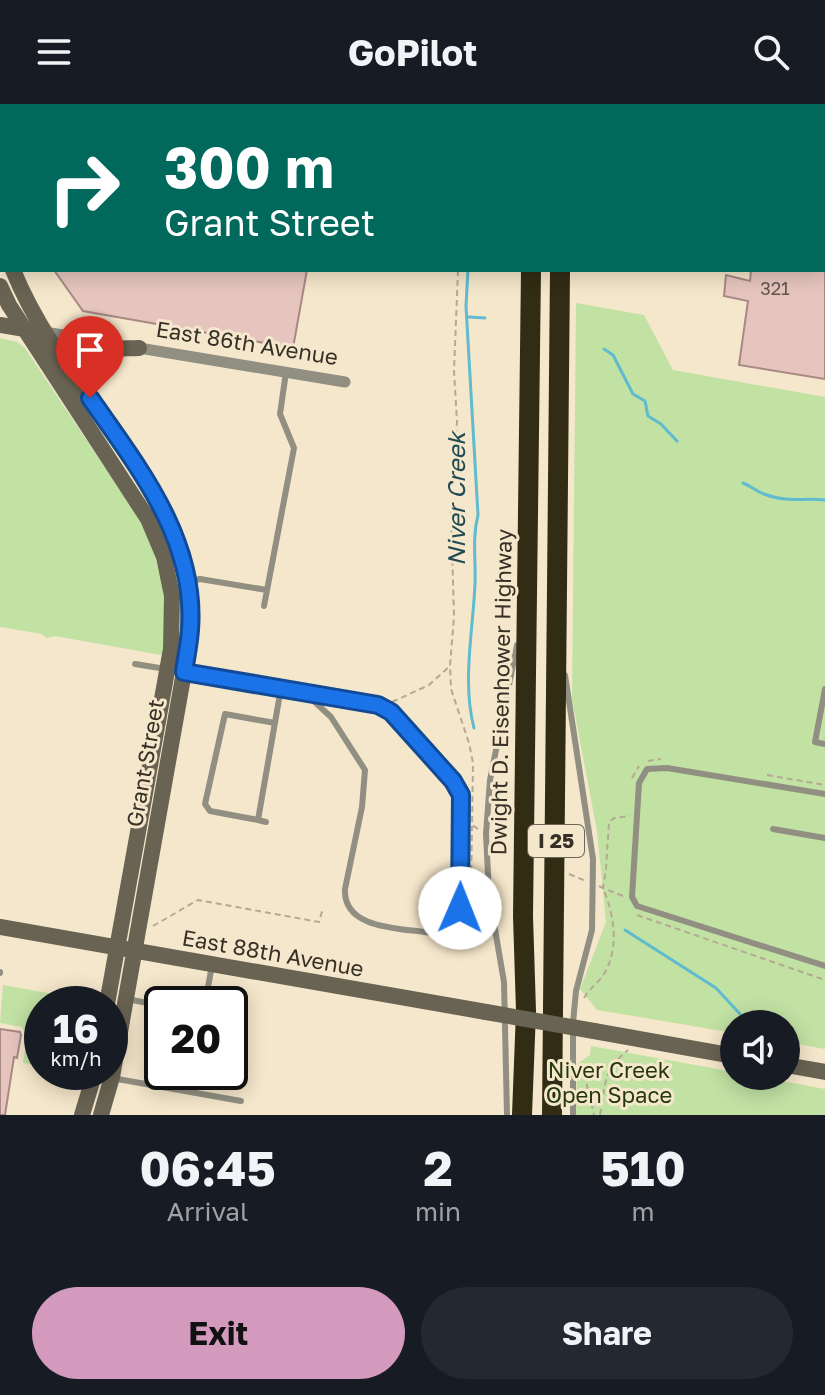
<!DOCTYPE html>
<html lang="en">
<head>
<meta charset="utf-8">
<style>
	:root { --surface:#171b24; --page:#242831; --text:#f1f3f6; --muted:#9ea1a6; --accent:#d39abe }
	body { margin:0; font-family:"Golos Text",sans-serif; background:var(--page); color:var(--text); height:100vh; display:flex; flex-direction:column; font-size:30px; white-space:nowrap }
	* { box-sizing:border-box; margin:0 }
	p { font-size:26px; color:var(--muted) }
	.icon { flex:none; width:44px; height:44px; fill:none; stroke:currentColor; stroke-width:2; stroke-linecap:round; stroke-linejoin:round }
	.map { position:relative; height:1011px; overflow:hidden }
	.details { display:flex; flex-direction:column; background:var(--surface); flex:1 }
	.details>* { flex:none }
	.hud { position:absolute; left:0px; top:0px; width:826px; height:168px; box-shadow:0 4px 20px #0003; background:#00695c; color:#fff; overflow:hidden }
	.controls { position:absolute; left:720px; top:906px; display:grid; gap:16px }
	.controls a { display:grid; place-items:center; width:80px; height:80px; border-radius:50%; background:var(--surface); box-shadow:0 4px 20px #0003; font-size:40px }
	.speed { position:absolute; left:24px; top:882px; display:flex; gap:16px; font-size:40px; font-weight:700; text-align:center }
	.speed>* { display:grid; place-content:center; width:104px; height:104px; border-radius:50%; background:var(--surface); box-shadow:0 4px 20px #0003; line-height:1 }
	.speed small { font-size:20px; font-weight:400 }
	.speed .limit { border:4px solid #111; border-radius:12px; background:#fff; color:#111 }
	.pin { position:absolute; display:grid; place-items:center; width:68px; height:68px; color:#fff; margin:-82px -34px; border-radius:50% 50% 50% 0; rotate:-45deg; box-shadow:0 0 8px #0007 }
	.pin .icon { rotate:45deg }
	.me { position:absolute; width:88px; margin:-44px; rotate:1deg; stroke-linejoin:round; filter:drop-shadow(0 0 6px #0008) }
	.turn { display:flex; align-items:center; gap:28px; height:168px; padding:0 32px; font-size:36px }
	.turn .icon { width:104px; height:104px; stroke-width:2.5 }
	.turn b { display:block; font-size:56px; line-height:68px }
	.eta { display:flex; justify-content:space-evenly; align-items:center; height:136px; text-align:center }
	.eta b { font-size:48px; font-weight:700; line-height:56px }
	.primary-button { display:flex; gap:16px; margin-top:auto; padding:16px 32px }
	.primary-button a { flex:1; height:92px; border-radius:48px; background:var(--accent); color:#111; font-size:32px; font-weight:700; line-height:92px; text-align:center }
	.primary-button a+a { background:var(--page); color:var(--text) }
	header { display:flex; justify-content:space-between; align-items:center; height:104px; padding:0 32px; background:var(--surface); font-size:36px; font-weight:700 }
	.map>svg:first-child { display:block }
	.green { fill:#c2e2a4 }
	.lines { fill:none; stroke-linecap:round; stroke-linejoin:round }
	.stream { stroke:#5fbbcd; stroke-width:3 }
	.building { fill:#e7c5bf; stroke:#a88984; stroke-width:2 }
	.path { stroke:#b5a993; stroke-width:2; stroke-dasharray:6 4; stroke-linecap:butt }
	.lane { stroke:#918e82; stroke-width:6 }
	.street { stroke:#918e82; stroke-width:11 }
	.secondary { stroke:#686352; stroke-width:16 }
	.highway { stroke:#332c14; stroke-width:20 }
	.secondary-bridge { stroke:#686352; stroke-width:16 }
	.route-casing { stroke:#114b97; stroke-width:20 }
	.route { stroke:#1a73e8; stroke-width:14 }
	.labels { text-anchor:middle; stroke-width:6; stroke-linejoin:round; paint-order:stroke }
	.number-label { font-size:18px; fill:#62554c }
	.shield { fill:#f5e7cb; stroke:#6f6758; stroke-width:2 }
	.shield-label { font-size:20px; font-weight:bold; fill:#363026 }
	.street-label { font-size:22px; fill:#363026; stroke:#f5e7cb }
	.park-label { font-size:22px; fill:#24380b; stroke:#f5e7cb }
	.water-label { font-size:24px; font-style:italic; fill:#214b53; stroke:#f5e7cb }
</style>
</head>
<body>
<header><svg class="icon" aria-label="menu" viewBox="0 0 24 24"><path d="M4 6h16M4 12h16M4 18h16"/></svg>GoPilot<svg class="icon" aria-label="search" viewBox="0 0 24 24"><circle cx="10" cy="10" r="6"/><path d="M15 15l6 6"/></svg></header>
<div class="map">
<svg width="825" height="1011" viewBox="0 0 825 1011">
	<rect width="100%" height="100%" fill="#f5e7cb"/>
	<path class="green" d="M576 199 644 211 673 266 825 293V945L786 938V920H734V929L597 906 580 885 606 818 597 727 572 595Z
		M0 234 17 238 25 244 140 416 155 452 163 484 166 514 164 549 161 551 55 532 47 534 42 530 0 523Z
		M3 881 70 893 69 900H42V963L23 959 27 932 22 923 0 919Z
		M591 942 734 968V972H755L825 985V1011H576L577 960 590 951Z"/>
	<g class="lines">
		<path class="stream" d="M443 0V2
			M468 166 466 202 478 411C472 434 476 457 475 480 473 527 462 578 474 624
			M469 213 485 214
			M604 245 613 251 633 290 645 297 648 312 661 320 677 337
			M743 379C751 382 758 389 767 391 785 398 806 394 825 396
			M625 826 716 884 740 910"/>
	</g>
	<path class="building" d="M54 166H307L293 244 83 207Z
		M751 166H825V275L739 261 748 197 724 192 726 171 750 177Z
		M0 925 20 928 21 931 17 954 14 953 5 1011H0Z"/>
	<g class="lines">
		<path class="path" d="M434 0V2
			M458 166 454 267 457 317 451 404 454 513 450 562 451 585 469 639 473 659 472 721 478 725
			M392 598 429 581 450 562
			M648 657 661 655
			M767 671 825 681
			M632 674 639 662
			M494 734 510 742
			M569 770 586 777
			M471 787 472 722
			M623 792 603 784 606 765 609 718 614 714 630 712
			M637 811 825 876
			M153 822 198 796 319 818 323 804
			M584 894C589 885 598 879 604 870 620 843 614 811 603 784L599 782
			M582 960 594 1011
			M600 1011C606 979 602 968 628 946"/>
		<path class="lane" d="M42 2V0
			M824 84 825 85
			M188 478 200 475 267 486
			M264 502 294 344 280 310 286 268
			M135 560 166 565
			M185 568C234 576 283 584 332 593 350 596 376 596 391 608L453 677 461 691 460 804C453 819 448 826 432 829 401 824 343 826 345 785L362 703 365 666 331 613 304 588
			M565 571 593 755 592 826 576 887 573 919V1011
			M825 585 815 638 825 640
			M825 690 667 664 647 665 639 679 632 793 637 802 825 862
			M258 716 210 707 205 700 225 610 275 619
			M266 718 258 716 281 584
			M773 725 825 734
			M0 869V868
			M127 895 158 901
			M205 900 212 861
			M95 971 241 997
			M507 1011 504 878 489 790 486 730 490 676 517 541"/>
		<path class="street" d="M45 228 116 240
			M133 243 345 278"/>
		<path class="secondary" d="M5 2V0
			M0 28 2 16
			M0 121 2 130
			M13 166C40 233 89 292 129 351 147 378 167 405 177 436 192 481 190 523 184 568L112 973 101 1011
			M0 182 9 201 148 415 164 453 172 492 171 545 107 900
			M0 221 31 226
			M85 282 80 263C87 241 120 245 139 244
			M0 823 486 908
			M594 927 734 952
			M786 961 825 968
			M82 1011 95 968"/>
		<path class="highway" d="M507 0 508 2
			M542 2V0
			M560 2V0
			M591 2V0
			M522 1011 526 907 523 812 531 166
			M552 1011 560 166"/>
		<path class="secondary-bridge" d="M486 908 594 927"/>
	</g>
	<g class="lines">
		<defs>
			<path id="route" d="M90 294C138 363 197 436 190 526 189 540 186 554 184 568L378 601 391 608 453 677 461 691 460 804"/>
		</defs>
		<use href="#route" class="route-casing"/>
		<use href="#route" class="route"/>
	</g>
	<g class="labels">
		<g class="number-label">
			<text x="775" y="191">321</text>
		</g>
		<rect class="shield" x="528" y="721" width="56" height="32" rx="6"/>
		<g class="shield-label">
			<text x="556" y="744">I 25</text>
		</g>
		<g class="street-label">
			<text transform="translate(247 239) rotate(9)" y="8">East 86th Avenue</text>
			<text transform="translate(501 588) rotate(-89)" y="8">Dwight D. Eisenhower Highway</text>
			<text transform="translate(145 659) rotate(-80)" y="8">Grant Street</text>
			<text transform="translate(273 849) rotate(10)" y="8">East 88th Avenue</text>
		</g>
		<g class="park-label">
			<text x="609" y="974">Niver Creek<tspan x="609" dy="25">Open Space</tspan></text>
		</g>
		<g class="water-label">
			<text transform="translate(457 395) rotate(-90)" y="8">Niver Creek</text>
		</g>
	</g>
</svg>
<div class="controls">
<a><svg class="icon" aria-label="sound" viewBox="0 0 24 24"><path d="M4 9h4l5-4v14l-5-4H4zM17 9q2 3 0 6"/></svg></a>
</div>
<div class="speed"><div>16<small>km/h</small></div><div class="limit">20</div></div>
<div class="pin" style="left:90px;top:294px;background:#d93025"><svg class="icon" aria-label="arrive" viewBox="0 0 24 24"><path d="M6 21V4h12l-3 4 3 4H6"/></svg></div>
<svg class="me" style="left:460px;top:804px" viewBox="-20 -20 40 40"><circle r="19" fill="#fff"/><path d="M0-13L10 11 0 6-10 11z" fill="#1a73e8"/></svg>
<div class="hud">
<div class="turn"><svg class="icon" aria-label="right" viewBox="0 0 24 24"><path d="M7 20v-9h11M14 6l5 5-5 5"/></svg><div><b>300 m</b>Grant Street</div></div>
</div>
</div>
<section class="details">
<div class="eta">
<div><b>06:45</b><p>Arrival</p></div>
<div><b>2</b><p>min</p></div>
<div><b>510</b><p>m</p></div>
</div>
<div class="primary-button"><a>Exit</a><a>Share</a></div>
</section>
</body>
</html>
